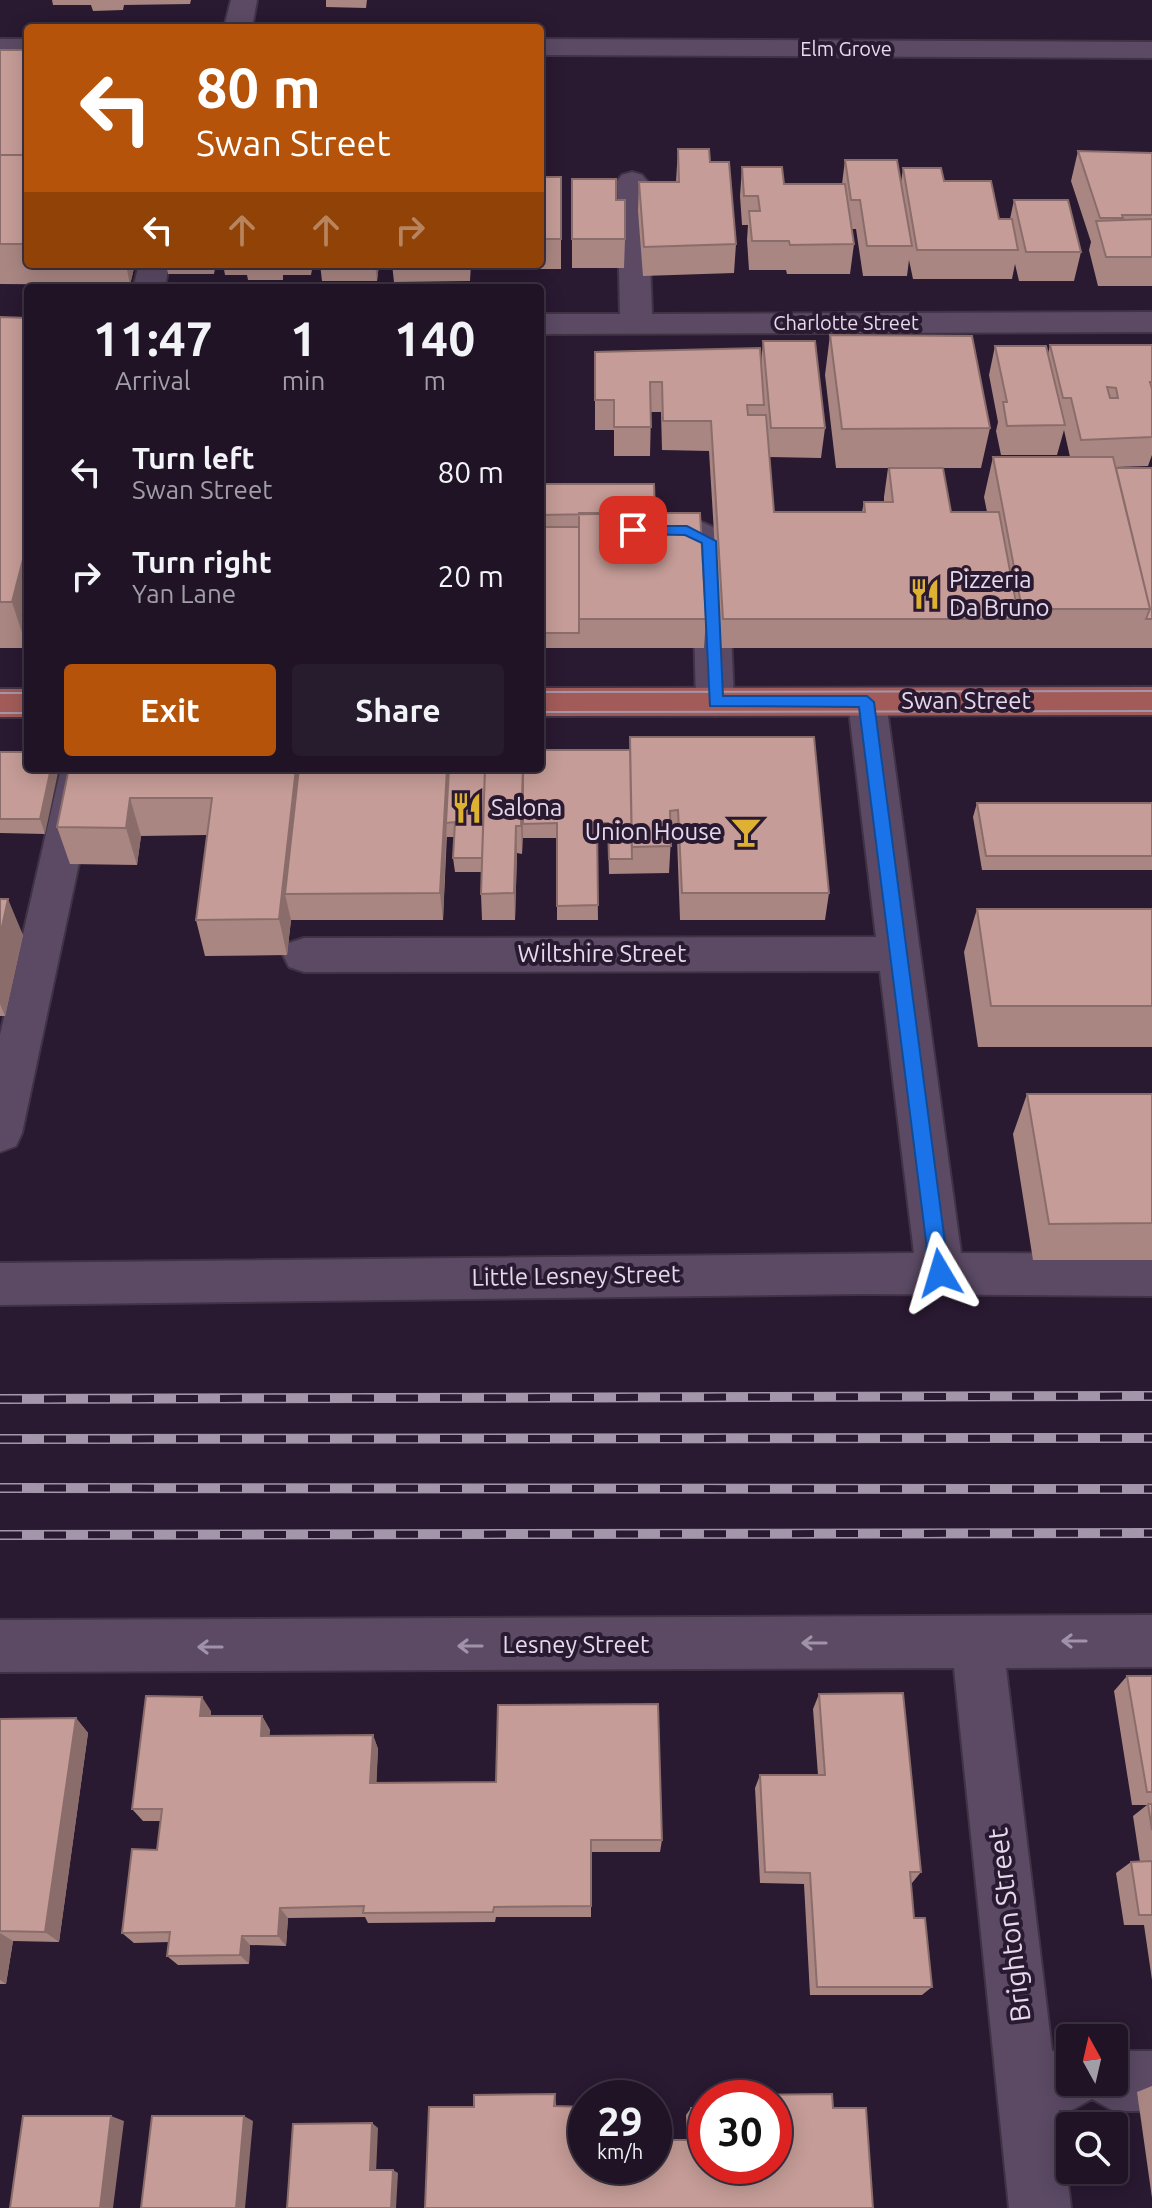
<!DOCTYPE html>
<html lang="en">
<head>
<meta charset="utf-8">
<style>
	:root { --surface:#1f1325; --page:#271c2d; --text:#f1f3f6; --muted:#a19ea7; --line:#3c3242; --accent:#b45309 }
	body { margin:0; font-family:Ubuntu,sans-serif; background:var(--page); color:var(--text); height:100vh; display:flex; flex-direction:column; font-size:30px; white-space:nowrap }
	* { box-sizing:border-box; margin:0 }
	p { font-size:26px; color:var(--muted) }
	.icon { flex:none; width:44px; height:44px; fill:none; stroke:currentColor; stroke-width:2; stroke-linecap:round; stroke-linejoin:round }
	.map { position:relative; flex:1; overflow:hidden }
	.drawer { position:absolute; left:24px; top:284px; width:520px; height:488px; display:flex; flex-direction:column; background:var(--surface); border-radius:8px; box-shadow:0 4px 20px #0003,0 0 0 2px var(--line) }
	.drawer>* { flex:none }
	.banner { position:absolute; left:24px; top:24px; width:520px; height:244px; border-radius:8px; box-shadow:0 4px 20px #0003,0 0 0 2px var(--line); background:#b45309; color:#fff; overflow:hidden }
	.needle { width:52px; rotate:352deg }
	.controls { position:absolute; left:1056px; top:2024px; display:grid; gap:16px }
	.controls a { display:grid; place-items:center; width:72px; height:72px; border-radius:8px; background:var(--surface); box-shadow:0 4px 20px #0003,0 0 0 2px var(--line); font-size:40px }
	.speed { position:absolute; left:568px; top:2080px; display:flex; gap:16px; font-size:40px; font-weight:700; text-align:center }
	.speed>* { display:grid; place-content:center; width:104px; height:104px; border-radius:50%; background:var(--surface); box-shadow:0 4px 20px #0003,0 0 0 2px var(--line); line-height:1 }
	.speed small { font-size:20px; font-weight:400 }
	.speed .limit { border:12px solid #d22; background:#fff; color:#111 }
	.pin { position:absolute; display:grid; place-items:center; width:68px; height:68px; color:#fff; margin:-34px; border-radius:16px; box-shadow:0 4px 12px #0006 }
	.me { position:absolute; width:88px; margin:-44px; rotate:353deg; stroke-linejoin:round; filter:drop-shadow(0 0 6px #0008) }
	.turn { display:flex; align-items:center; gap:28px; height:168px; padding:0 40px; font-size:36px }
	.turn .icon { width:104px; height:104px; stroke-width:2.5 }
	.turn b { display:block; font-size:56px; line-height:68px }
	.lanes { display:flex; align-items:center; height:76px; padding:0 40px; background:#0003; justify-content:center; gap:40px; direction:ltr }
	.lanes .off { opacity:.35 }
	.eta { display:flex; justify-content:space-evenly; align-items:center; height:136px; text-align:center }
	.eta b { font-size:48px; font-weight:700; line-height:56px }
	.primary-button { display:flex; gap:16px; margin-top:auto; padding:16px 40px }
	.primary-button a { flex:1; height:92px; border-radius:8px; background:var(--accent); color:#fff; font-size:32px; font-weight:700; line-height:92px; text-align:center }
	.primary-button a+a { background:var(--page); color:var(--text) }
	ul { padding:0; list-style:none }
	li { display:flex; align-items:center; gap:24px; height:104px; padding:0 40px }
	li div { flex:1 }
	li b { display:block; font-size:30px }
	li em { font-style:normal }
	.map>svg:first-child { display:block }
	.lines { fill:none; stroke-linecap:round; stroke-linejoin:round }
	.minor-casing { stroke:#403346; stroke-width:4 }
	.major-casing { stroke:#403346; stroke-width:4 }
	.minor { fill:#5c4a65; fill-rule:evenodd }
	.major { fill:#a25b58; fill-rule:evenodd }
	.tram { stroke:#a396aa; stroke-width:2 }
	.rail-casing { stroke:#a396aa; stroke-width:10 }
	.rail { stroke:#291931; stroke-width:7; stroke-dasharray:22; stroke-linecap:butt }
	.wall { fill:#a98682 }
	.shaded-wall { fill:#8a6d6a }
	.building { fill:#c59c97; stroke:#8a6d6a; stroke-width:2; fill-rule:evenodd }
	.oneway { stroke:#a092a8 }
	.route { fill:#1a73e8; stroke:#114b97; stroke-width:2 }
	.labels { text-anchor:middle; stroke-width:8; stroke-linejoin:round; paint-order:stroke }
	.far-street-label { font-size:20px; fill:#e5daeb; stroke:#291931 }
	.poi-label { font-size:24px; fill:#e5daeb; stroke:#291931; text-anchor:start }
	.street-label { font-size:24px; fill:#e5daeb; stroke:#291931 }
	.near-street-label { font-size:28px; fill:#e5daeb; stroke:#291931 }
</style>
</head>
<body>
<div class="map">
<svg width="1152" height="2208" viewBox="0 0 1152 2208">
	<rect width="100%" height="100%" fill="#291931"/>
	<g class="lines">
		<defs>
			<path id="minor" d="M231 0H257L252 28H224Z
				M0 39H28V55H0Z
				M540 39 1152 42V58L540 55Z
				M632 172 642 175 647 181 652 314 1152 312V332L540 334V314H620L617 181 622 175Z
				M139 264H169L165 288H133Z
				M643 518C671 518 710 514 727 541L734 702 728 712 715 716 702 712 696 702 692 547C673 537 651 544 631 538L625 530 631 522Z
				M867 688 880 692 886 702 961 1253 1152 1254V1296L861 1294 0 1305V1263L914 1253 880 971 304 972 289 967 283 955 289 943 304 938 876 937 848 702 854 692Z
				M61 768H99L22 1133 16 1146 0 1152V1035Z
				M1152 1615V1667L1006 1668 1052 2051H1070V2082H1114V2051H1152V2111H1114L1092 2099 1070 2111 1059 2110 1071 2208H1009L954 1668 0 1672V1620Z"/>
			<path id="major" d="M1152 687V715L540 716V688Z
				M0 689H28V717H0Z"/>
		</defs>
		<use href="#minor" class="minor-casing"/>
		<use href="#major" class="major-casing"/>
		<use href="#minor" class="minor"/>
		<use href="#major" class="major"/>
		<path class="tram" d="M540 692 1152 691
			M0 693H28
			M540 712 1152 711
			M0 713H28"/>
		<defs>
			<path id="rail" d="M0 1399 1152 1396
				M0 1439 1152 1438
				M0 1488 1152 1489
				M0 1535 1152 1533"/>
		</defs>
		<use href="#rail" class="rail-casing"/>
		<use href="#rail" class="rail"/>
	</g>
	<path class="wall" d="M52 0H191L190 4 124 5 123 10 93 11 91 5H53Z
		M326 0H367L366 8 326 7Z
		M0 50H28V264H135L130 285 0 284Z
		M678 149 710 162 736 244 734 273 643 276 638 211 639 182H676Z
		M1078 151 1152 153V286H1098L1089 250 1091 242 1071 181Z
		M845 160 901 183 903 168 944 181 999 219H1010L1014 200 1081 252 1074 281H1019L1015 264 1012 279H913L909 260 907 276H863L856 229H852L854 244 850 274H787L786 270H749L747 240 748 225H742L740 196 742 167 784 184H842Z
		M540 177H561V269H492V264H540Z
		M572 179 616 200 625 239 624 268H572Z
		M166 264H216L214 274H168Z
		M223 264H313L311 275H283V280H248L247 275H225Z
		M320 264H379L377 281H322Z
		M392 264H471L470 281 394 282Z
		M0 317 27 648H0Z
		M830 335 990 428 981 468H943L951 512H987L984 497 993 457H1070L1064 430 1057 455H1001L996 431 998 422 989 375 995 346 1048 354 1050 345H1152V455L1148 466 1115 467 1152 468V648H721L709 451 662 450 661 412H651L650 456H614V430H595V352L761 365 763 341 825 428 821 458 769 457 774 512H862L864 502H884V497L888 468H836L825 375Z
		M540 484 655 513 706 619 704 648H540Z
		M630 737 829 893 825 920H680L677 838H671L669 873 609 874 608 837 597 838 598 920H557V838H523V831L522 854 517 853 515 920H482L481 894V872H455L453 858 454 837H447V834L443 920H291L287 955 205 956 196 920 207 835 141 836 137 865 70 864 57 827 69 768H540L630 750Z
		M0 752H28L45 834 0 833Z
		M977 803H1152V870H982L973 817Z
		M0 899 23 935 5 1016H0Z
		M977 909H1152V1047H978L964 952Z
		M1027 1094H1152V1260H1033L1013 1134Z
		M1127 1676H1152V1980L1144 1925H1124L1116 1873 1131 1862H1140L1133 1816 1147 1805H1132L1114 1691Z
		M819 1694 921 1872 912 1883H911L914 1918 932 1987 922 1995H810L804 1884 760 1883 755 1788 760 1775H818L813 1709Z
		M211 1711V1716H262L270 1730 269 1736 373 1735 378 1749 376 1783 662 1840 660 1852H591V1917H496L495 1922 368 1923 365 1917 288 1918 286 1946 250 1945 249 1964 178 1965 167 1956 169 1942 134 1943 122 1933 157 1850 161 1821H143L132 1809Z
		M76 1718 88 1733 59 1942 13 1941 6 1984H0V1720Z
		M1152 2086V2198L1137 2092Z
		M555 2094 556 2106 586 2107V2166H654V2140H687L686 2115 691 2108H706V2166H774V2098H732L734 2095 832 2094 833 2108H866L873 2208H425L429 2107H474V2095Z"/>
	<path class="shaded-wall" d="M126 264H135L130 285Z
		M375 264H379L377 281Z
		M28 540V645L27 648 12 602Z
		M51 768H59L45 834 40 819Z
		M296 768H307L285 894 291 920 287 955 279 919Z
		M447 768H449L443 920 440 893Z
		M523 768V824L522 854 521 826Z
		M130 798 141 836 137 865 126 828Z
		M516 826 517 853 515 920 514 893Z
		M8 899 23 935 5 1016 0 1004V936Z
		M202 1697 211 1711 210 1731 200 1716Z
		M262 1716 270 1730 268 1750 261 1736Z
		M76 1718 88 1733 59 1942 45 1932Z
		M373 1735 378 1749 376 1796 370 1783Z
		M280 1908 288 1918 286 1946 278 1936Z
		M0 1933 13 1941 6 1984 0 1980Z
		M242 1936 250 1945 249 1964 240 1955Z
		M111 2116 124 2121 113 2208H100Z
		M244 2116 253 2121 245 2208H236Z
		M372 2123 378 2128 376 2173 370 2170Z
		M393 2170 398 2173 396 2208H391Z"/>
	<path class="building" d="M0 50H28V155H0Z
		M678 149H709L710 162H729L736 244 644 247 639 182H679Z
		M1078 151 1152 153V215H1122L1123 218H1100Z
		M0 155H28V244H0Z
		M845 160H897L912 246H867L860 200H851Z
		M742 167H782L784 184H845L854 244 790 245 789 241H752L749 211H760L758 196H744Z
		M903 168H941L944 181H991L999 219H1012L1018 250H917Z
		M540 177H561V239H540Z
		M572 179H616V200H625V239H572Z
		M1014 200H1068L1081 252H1026Z
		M1152 219V257H1106L1096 221Z
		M0 317 28 318V540L12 602H0Z
		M830 335 972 336 990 428 842 429Z
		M763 341H815L825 428H771Z
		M1050 345H1152V382H1150L1152 389V437L1081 440 1071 398H1063ZM1107 387 1116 388 1118 398H1110Z
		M995 346H1046L1065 425 1007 426 1003 402H1007Z
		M760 348 764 405H747L748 415H766L774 512H865L864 502H893L889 468H943L951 512H999L1019 619H723L711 421H663L662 382H650L651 427H614V400H595V352Z
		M993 457H1113L1150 609H1022Z
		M1116 468H1152V619H1146L1150 609Z
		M540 484H654L655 513 540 515Z
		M579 513H700L706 619H579Z
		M540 527H579V633H540Z
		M630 737H814L829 893H682L678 810 670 811 671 846 632 847Z
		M540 750H630L632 859H609L608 823H597L598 905 557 906V823L523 824V768H540Z
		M0 752H28V768H51L40 819H0Z
		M69 768H296L279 919 196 920 212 798H130L126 828 57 827Z
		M299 768H447L440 893 285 894Z
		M449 768H485L482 858H453L455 822 446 823Z
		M485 768H523L521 826H516L514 893 481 894Z
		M977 803H1152V856H986Z
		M0 899H8L0 936Z
		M977 909H1152V1006H991Z
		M1027 1094H1152V1223L1049 1224Z
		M1127 1676H1152V1792H1147Z
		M903 1693 921 1872H910L914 1918H925L932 1987H817L810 1873 765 1872 760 1775H825L819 1694Z
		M146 1696 202 1697 200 1716H262L261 1736 373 1735 370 1783 496 1782 498 1705 658 1704 662 1840H591V1906L494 1907 493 1912 363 1913 364 1906 280 1908 278 1936H242L240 1955 167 1956 170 1932 122 1933 132 1849 157 1850 162 1809H132Z
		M76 1718 45 1932 0 1931V1719Z
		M1148 1804H1152V1830Z
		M1152 1861V1915H1139L1131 1862Z
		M555 2094 554 2106 586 2107V2166H654V2140H692L691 2108H706V2166H774V2098H735L734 2095 832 2094 833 2108H866L873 2208H425L429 2107H474V2095Z
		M23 2116H111L100 2208H10Z
		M152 2116H244L236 2208H141Z
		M372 2123 370 2170H393L391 2208H287L293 2124Z"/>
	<defs><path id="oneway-shaft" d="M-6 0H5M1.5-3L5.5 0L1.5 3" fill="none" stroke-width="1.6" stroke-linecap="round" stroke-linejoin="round" transform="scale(2)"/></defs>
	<g class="oneway">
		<use href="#oneway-shaft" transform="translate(1074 1641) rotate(180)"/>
		<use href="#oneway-shaft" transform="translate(814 1643) rotate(180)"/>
		<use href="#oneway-shaft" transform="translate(470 1646) rotate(180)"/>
		<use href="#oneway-shaft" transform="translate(210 1647) rotate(-180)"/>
	</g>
	<path class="route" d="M633 526H687L716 541 723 696H867L874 702 949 1273 947 1279 940 1282 933 1279 930 1273 859 707 710 706 702 543 685 535 628 534 626 530Z"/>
	<defs>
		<symbol id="restaurant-bare" viewBox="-9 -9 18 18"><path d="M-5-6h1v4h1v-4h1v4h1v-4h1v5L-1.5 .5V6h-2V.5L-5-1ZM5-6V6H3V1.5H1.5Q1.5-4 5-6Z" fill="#deb133" stroke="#291931" stroke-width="2.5" paint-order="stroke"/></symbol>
		<symbol id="bar-bare" viewBox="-9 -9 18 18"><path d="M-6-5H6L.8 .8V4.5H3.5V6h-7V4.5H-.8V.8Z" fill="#deb133" stroke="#291931" stroke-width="2.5" paint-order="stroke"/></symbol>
	</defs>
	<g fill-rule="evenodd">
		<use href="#restaurant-bare" x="903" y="572" width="44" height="44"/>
		<use href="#restaurant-bare" x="445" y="786" width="44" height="44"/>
		<use href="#bar-bare" x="724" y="810" width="44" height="44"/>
	</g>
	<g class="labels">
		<g class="far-street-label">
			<text x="846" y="56">Elm Grove</text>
			<text x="846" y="330">Charlotte Street</text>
		</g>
		<g class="poi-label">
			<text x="949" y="588">Pizzeria<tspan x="949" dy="28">Da Bruno</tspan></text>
			<text x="491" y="816">Salona</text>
			<text x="722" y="840" text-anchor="end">Union House</text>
		</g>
		<g class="street-label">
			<text x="966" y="709">Swan Street</text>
			<text x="602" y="962">Wiltshire Street</text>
			<text transform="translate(576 1276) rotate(-1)" y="8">Little Lesney Street</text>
			<text x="576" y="1653">Lesney Street</text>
		</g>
		<g class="near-street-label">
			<text transform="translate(1009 1925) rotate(-97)" y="10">Brighton Street</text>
		</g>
	</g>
</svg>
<div class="controls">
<a><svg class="needle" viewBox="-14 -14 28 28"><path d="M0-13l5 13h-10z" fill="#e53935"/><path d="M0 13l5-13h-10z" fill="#a19ea7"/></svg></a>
<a><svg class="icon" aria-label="search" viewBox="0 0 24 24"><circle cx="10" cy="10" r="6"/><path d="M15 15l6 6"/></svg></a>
</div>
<div class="speed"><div>29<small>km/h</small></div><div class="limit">30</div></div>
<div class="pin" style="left:633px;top:530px;background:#d93025"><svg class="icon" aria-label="arrive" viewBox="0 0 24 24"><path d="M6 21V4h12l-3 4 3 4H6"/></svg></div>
<svg class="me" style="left:940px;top:1273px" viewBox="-20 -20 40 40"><path d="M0-17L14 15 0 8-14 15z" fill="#1a73e8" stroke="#fff" stroke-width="4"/></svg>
<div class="banner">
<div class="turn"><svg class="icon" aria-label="left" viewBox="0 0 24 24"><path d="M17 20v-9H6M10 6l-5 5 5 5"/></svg><div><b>80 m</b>Swan Street</div></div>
<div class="lanes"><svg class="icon" aria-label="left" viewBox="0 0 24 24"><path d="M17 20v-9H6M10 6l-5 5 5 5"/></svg><svg class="icon off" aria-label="ahead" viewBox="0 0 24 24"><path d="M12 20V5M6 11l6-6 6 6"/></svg><svg class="icon off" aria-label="ahead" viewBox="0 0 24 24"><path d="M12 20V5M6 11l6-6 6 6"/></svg><svg class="icon off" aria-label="right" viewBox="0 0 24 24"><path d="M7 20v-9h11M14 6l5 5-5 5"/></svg></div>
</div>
<section class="drawer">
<div class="eta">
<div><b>11:47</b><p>Arrival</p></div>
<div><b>1</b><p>min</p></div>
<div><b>140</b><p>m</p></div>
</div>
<ul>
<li><svg class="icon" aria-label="left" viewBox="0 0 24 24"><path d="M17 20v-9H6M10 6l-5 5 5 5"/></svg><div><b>Turn left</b><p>Swan Street</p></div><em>80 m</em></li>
<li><svg class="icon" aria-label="right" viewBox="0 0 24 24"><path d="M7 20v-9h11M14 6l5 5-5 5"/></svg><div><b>Turn right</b><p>Yan Lane</p></div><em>20 m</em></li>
</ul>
<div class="primary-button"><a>Exit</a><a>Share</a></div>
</section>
</div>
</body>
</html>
